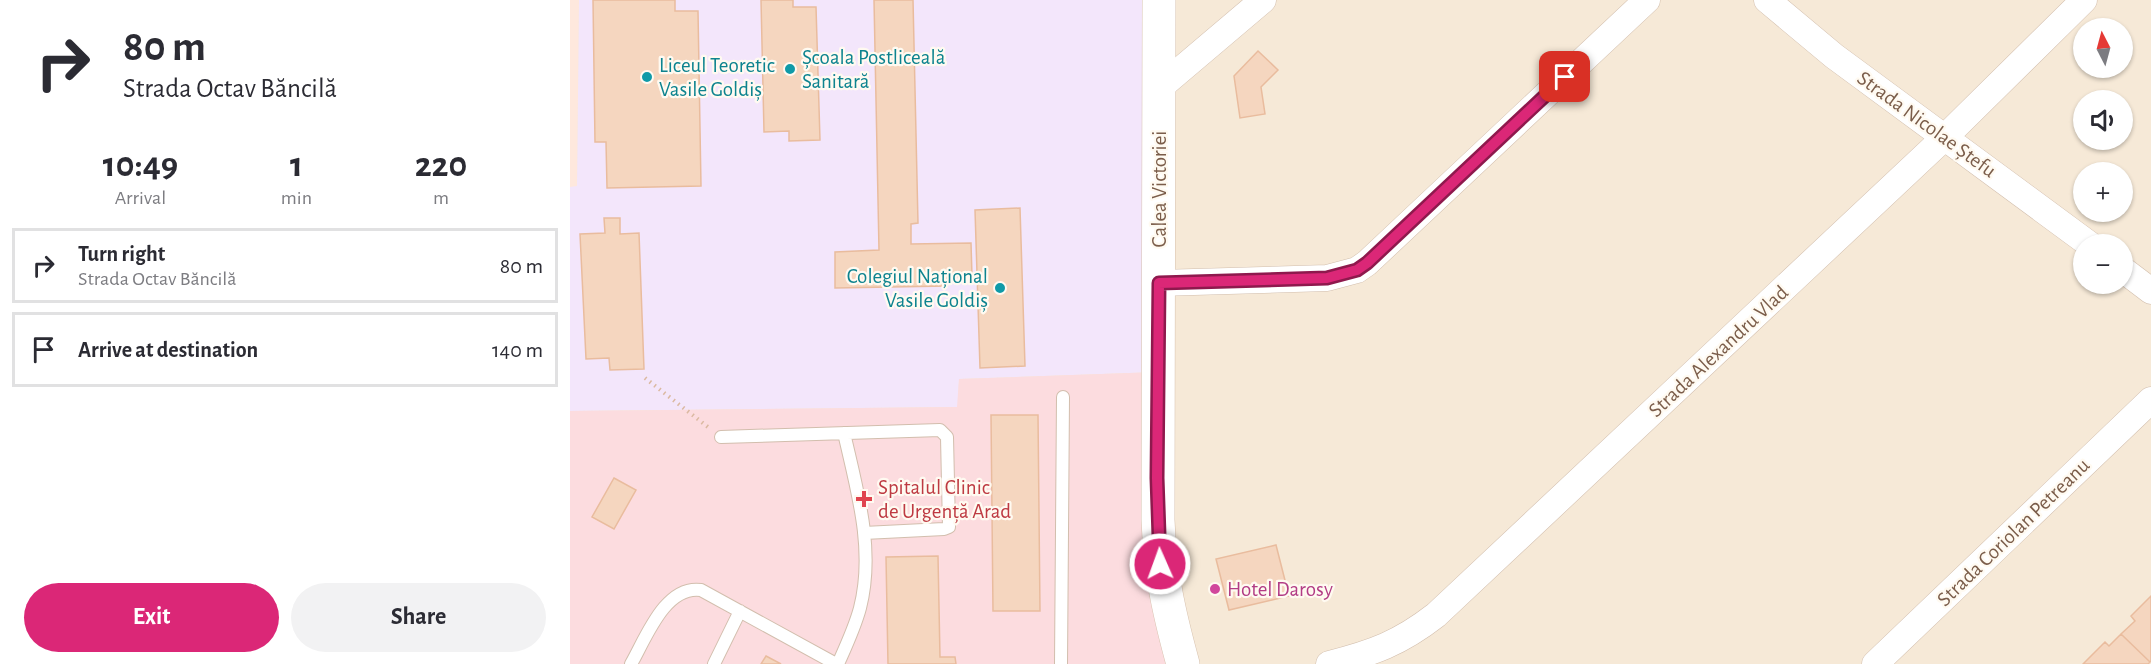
<!DOCTYPE html>
<html lang="en">
<head>
<meta charset="utf-8">
<style>
	:root { --surface:#fff; --page:#f2f2f3; --text:#2b2b33; --muted:#7c7c81; --line:#e1e1e2; --accent:#db2777 }
	body { margin:0; font-family:"Alegreya Sans",sans-serif; background:var(--page); color:var(--text); height:100vh; display:flex; flex-direction:column; font-size:22px; white-space:nowrap }
	* { box-sizing:border-box; margin:0 }
	p { font-size:20px; color:var(--muted) }
	.icon { flex:none; width:33px; height:33px; fill:none; stroke:currentColor; stroke-width:2; stroke-linecap:round; stroke-linejoin:round }
	.map { position:relative; flex:1; overflow:hidden }
	.details { display:flex; flex-direction:column; background:var(--surface); width:570px }
	.details>* { flex:none }
	.guide { background:#fff; color:var(--text); overflow:hidden }
	.needle { width:39px; rotate:354deg }
	.fabs { position:absolute; left:1503px; top:18px; display:grid; gap:12px }
	.fabs a { display:grid; place-items:center; width:60px; height:60px; border-radius:50%; background:var(--surface); box-shadow:0 2px 4px #0004; font-size:30px }
	.pin { position:absolute; display:grid; place-items:center; width:51px; height:51px; color:#fff; margin:-26px; border-radius:12px; box-shadow:0 3px 9px #0006 }
	.me { position:absolute; width:66px; margin:-33px; rotate:358deg; stroke-linejoin:round; filter:drop-shadow(0 0 4px #0008) }
	.turn { display:flex; align-items:center; gap:21px; height:126px; padding:0 24px; font-size:27px }
	.turn .icon { width:78px; height:78px; stroke-width:2.5 }
	.turn b { display:block; font-size:42px; line-height:51px }
	.eta { display:flex; justify-content:space-evenly; align-items:center; height:102px; text-align:center }
	.eta b { font-size:36px; font-weight:600; line-height:42px }
	.button { display:flex; gap:12px; margin-top:auto; padding:12px 24px }
	.button a { flex:1; height:69px; border-radius:36px; background:var(--accent); color:#fff; font-size:24px; font-weight:600; line-height:69px; text-align:center }
	.button a+a { background:var(--page); color:var(--text) }
	ul { padding:0; list-style:none }
	li { display:flex; align-items:center; gap:18px; height:75px; margin:0 12px 9px; padding:0 12px; border:3px solid var(--line); border-radius:0px }
	li div { flex:1 }
	li b { display:block; font-size:22px }
	li em { font-style:normal }
	main { display:flex; flex:1; min-height:0 }
	.map>svg:first-child { display:block }
	.residential { fill:#f6e9d7; fill-rule:evenodd }
	.commercial { fill:#fee8dd }
	.education { fill:#f3e6fb }
	.medical { fill:#fcdcdf }
	.building { fill:#f5d6bf; stroke:#e9bc9e; stroke-width:1.5 }
	.lines { fill:none; stroke-linecap:round; stroke-linejoin:round }
	.service-casing { stroke:#d2bead; stroke-width:14 }
	.minor-casing { stroke:#d2bead; stroke-width:27 }
	.secondary-casing { stroke:#d7c1ad; stroke-width:34 }
	.path { stroke:#dbb9a1; stroke-width:4; stroke-dasharray:1.5 4.5; stroke-linecap:butt }
	.service { stroke:#fff; stroke-width:12 }
	.minor { stroke:#fff; stroke-width:26 }
	.secondary { stroke:#fff; stroke-width:33 }
	.route-casing { stroke:#8e194d; stroke-width:15 }
	.route { stroke:#db2777; stroke-width:10 }
	.culture-dot { fill:#0f9aa8; stroke:#fffaf1; stroke-width:2 }
	.health-dot { fill:#e0444e; stroke:#fffaf1; stroke-width:2 }
	.hotel-dot { fill:#d1479c; stroke:#fffaf1; stroke-width:2 }
	.labels { text-anchor:middle; stroke-width:4.5; stroke-linejoin:round; paint-order:stroke }
	.culture-label { font-size:21px; fill:#0d838f; stroke:#fffaf1; text-anchor:start }
	.street-label { font-size:21px; fill:#7b5d4a; stroke:#fffaf1 }
	.health-label { font-size:21px; fill:#be3a42; stroke:#fffaf1; text-anchor:start }
	.hotel-label { font-size:21px; fill:#b23c85; stroke:#fffaf1; text-anchor:start }
</style>
</head>
<body>
<main>
<section class="details">
<div class="guide">
<div class="turn"><svg class="icon" aria-label="right" viewBox="0 0 24 24"><path d="M7 20v-9h11M14 6l5 5-5 5"/></svg><div><b>80 m</b>Strada Octav Băncilă</div></div>
</div>
<div class="eta">
<div><b>10:49</b><p>Arrival</p></div>
<div><b>1</b><p>min</p></div>
<div><b>220</b><p>m</p></div>
</div>
<ul>
<li><svg class="icon" aria-label="right" viewBox="0 0 24 24"><path d="M7 20v-9h11M14 6l5 5-5 5"/></svg><div><b>Turn right</b><p>Strada Octav Băncilă</p></div><em>80 m</em></li>
<li><svg class="icon" aria-label="arrive" viewBox="0 0 24 24"><path d="M6 21V4h12l-3 4 3 4H6"/></svg><div><b>Arrive at destination</b></div><em>140 m</em></li>
</ul>
<div class="button"><a>Exit</a><a>Share</a></div>
</section>
<div class="map">
<svg width="1581" height="664" viewBox="0 0 1581 664">
	<rect width="100%" height="100%" fill="#fef6ea"/>
	<path class="residential" d="M0 0H1581V664H0ZM1514 28H1552V68H1514ZM1514 100H1552V140H1514ZM1514 172H1552V212H1514ZM1514 244H1552V284H1514Z"/>
	<path class="commercial" d="M0 0H9L7 187H0Z"/>
	<path class="education" d="M9 0H589L588 372 389 379 388 407 0 411V187L7 186Z"/>
	<path class="medical" d="M588 372 613 664H0V411L387 407 389 379Z"/>
	<path class="building" d="M23 0H105V11H128L131 186 37 188 36 142H25Z
		M191 0H223V7H246L250 140 219 141V131L194 132Z
		M304 0H343L348 223 341 224V244L401 243 402 276 377 277V286L265 288V252L309 250Z
		M688 51 708 70 691 87 695 114 670 118 664 76Z
		M450 208 455 366 410 368 405 210Z
		M34 218H50V234L69 233 74 369 40 370 39 358 16 359 10 234 35 233Z
		M421 415H468L470 611H423Z
		M44 478 66 490 44 529 22 517Z
		M706 545 719 596 659 610 646 559Z
		M368 556 370 657H385L386 664H318L316 557Z
		M1581 596V661L1580 662 1551 634 1565 621 1561 616Z
		M1551 634 1580 662 1578 664H1513L1535 642 1539 646Z
		M196 656 211 664H191Z"/>
	<g class="lines">
		<defs>
			<path id="service" d="M151 437 370 430 377 437 379 527 374 529 294 533
				M61 664C76 638 95 585 131 590L266 664
				M144 664 170 611
				M268 664C276 646 285 627 290 608 305 550 287 490 274 433
				M491 664 493 397"/>
			<path id="minor" d="M1197 0 1264 56 1519 244
				M588 89 693 0
				M1552 269 1581 291
				M589 283 757 278 787 270 797 263 1077 0
				M759 664C803 653 830 643 866 615L1375 137 1514 0
				M1305 664 1581 400"/>
			<path id="secondary" d="M589 0 588 520C590 573 599 613 613 664"/>
		</defs>
		<use href="#service" class="service-casing"/>
		<use href="#minor" class="minor-casing"/>
		<use href="#secondary" class="secondary-casing"/>
		<path class="path" d="M75 378 138 427"/>
		<use href="#service" class="service"/>
		<use href="#minor" class="minor"/>
		<use href="#secondary" class="secondary"/>
	</g>
	<g class="lines">
		<defs>
			<path id="route" d="M590 564 587 478 589 283 757 278 787 270 797 263 995 77"/>
		</defs>
		<use href="#route" class="route-casing"/>
		<use href="#route" class="route"/>
	</g>
	<g class="culture-dot">
		<circle cx="220" cy="69" r="6"/>
		<circle cx="77" cy="77" r="6"/>
		<circle cx="430" cy="288" r="6"/>
	</g>
	<path class="health-dot" d="M291 490h6v6h6v6h-6v6h-6v-6h-6v-6h6z"/>
	<circle class="hotel-dot" cx="645" cy="589" r="6"/>
	<g class="labels">
		<g class="culture-label">
			<text x="232" y="64">Școala Postliceală<tspan x="232" dy="24">Sanitară</tspan></text>
			<text x="89" y="72">Liceul Teoretic<tspan x="89" dy="24">Vasile Goldiș</tspan></text>
			<text x="418" y="283" text-anchor="end">Colegiul Național<tspan x="418" dy="24">Vasile Goldiș</tspan></text>
		</g>
		<g class="street-label">
			<text transform="translate(1357 124) rotate(36)" y="7">Strada Nicolae Ștefu</text>
			<text transform="translate(589 189) rotate(-90)" y="7">Calea Victoriei</text>
			<text transform="translate(1148 351) rotate(-43)" y="7">Strada Alexandru Vlad</text>
			<text transform="translate(1443 532) rotate(-44)" y="7">Strada Coriolan Petreanu</text>
		</g>
		<g class="health-label">
			<text x="308" y="494">Spitalul Clinic<tspan x="308" dy="24">de Urgență Arad</tspan></text>
		</g>
		<g class="hotel-label">
			<text x="657" y="596">Hotel Darosy</text>
		</g>
	</g>
</svg>
<div class="fabs">
<a><svg class="needle" viewBox="-14 -14 28 28"><path d="M0-13l5 13h-10z" fill="#e53935"/><path d="M0 13l5-13h-10z" fill="#7c7c81"/></svg></a>
<a><svg class="icon" aria-label="sound" viewBox="0 0 24 24"><path d="M4 9h4l5-4v14l-5-4H4zM17 9q2 3 0 6"/></svg></a>
<a>+</a>
<a>−</a>
</div>
<div class="pin" style="left:995px;top:77px;background:#d93025"><svg class="icon" aria-label="arrive" viewBox="0 0 24 24"><path d="M6 21V4h12l-3 4 3 4H6"/></svg></div>
<svg class="me" style="left:590px;top:564px" viewBox="-20 -20 40 40"><circle r="17" fill="#db2777" stroke="#fff" stroke-width="3"/><path d="M0-11L8 9 0 5-8 9z" fill="#fff"/></svg>
</div>
</main>
</body>
</html>
